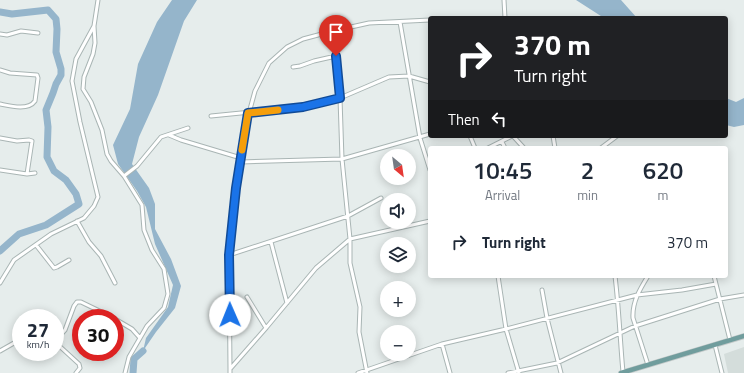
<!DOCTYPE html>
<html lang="en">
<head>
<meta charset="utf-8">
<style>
	:root { --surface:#fff; --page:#f6f6f7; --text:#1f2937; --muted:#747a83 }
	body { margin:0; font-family:"Titillium Web",sans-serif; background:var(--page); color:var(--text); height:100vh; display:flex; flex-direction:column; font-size:15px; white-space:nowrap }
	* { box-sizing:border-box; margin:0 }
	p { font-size:13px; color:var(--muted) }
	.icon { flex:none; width:22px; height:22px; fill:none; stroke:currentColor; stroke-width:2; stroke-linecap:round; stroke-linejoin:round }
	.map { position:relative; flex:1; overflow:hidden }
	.details { position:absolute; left:428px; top:146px; width:300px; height:132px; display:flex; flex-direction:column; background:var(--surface); border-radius:4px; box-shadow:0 2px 10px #0003 }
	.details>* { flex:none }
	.hud { position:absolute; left:428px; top:16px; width:300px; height:122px; border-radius:4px; box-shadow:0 2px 10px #0003; background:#202124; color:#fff; overflow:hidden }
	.needle { width:26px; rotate:151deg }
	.tools { position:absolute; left:380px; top:149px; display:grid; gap:8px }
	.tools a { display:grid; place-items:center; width:36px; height:36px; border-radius:50%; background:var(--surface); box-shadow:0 2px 10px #0003; font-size:20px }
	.speed { position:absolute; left:12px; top:309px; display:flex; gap:8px; font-size:20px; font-weight:700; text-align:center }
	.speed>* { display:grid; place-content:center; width:52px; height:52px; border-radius:50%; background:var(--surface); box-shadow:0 2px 10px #0003; line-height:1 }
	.speed small { font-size:10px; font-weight:400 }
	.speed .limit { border:6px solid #d22; background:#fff; color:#111 }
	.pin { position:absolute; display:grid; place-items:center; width:34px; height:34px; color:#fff; margin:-41px -17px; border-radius:50% 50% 50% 0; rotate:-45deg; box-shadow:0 0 4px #0007 }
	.pin .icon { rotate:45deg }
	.me { position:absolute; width:44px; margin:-22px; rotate:359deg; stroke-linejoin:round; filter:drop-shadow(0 0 3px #0008) }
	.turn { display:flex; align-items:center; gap:14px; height:84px; padding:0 20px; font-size:18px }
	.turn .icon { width:52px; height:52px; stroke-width:2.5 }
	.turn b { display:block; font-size:28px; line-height:34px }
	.then { display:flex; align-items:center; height:38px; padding:0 20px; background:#0003; gap:8px; font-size:15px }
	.eta { display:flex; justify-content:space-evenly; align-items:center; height:68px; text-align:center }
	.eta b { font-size:24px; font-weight:600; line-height:28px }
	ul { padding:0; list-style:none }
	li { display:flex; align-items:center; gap:12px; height:56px; padding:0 20px }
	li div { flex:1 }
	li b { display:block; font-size:15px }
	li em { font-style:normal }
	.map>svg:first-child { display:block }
	.built { fill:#d4dddb }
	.water { fill:#95b5cb }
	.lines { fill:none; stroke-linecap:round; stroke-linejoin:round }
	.river { stroke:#95b5cb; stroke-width:7 }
	.minor-casing { stroke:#a9b5b4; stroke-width:5 }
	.primary-casing { stroke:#c3c9c9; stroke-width:6 }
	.minor { stroke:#fff; stroke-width:3 }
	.primary { stroke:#709d9d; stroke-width:4.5 }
	.route-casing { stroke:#114b97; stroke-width:10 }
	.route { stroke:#1a73e8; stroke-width:7 }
	.slow { stroke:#f59e0b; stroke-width:7 }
</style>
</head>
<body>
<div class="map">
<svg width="744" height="373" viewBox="0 0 744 373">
	<rect width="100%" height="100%" fill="#e6edec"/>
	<path class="built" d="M744 347V373H728L724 354Z"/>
	<path class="water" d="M172 0H197L184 21 158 95 139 137 132 164 149 188 155 204V229L171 259 181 286 175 308 156 332 143 351 146 338 168 307 173 285 155 244 146 207 137 191 118 164 113 145 130 109 138 64 157 22Z
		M576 0H621L637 18H604Z
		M726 98 736 102 744 98V125L734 127 726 125Z"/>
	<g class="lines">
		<path class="river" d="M0 12 12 14 48 10 56 19 57 29 56 52 61 69V75L56 84 53 93 46 110 48 127 47 157 54 171 66 180 76 194 79 204 46 225 19 234 0 251
			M133 373 134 359 143 351"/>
		<defs>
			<path id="minor" d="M504 0 505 18
				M400 22 420 138 430 170
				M94 26 95 43 93 54 84 77 83 89 91 102 102 130 107 154 111 161 124 176 142 205 144 230 152 250 164 269 168 294 164 308 147 326 129 357 125 373
				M333 31 340 98 342 159 350 239V263L360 307 359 332 367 373
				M0 34 7 35 21 31 38 33
				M293 67 300 66 314 61 336 56
				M0 70 10 73 37 75 38 78 35 101C28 111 10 106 0 104
				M211 116 303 107 340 98 389 77 409 76 430 82
				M169 135 181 140 241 158
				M470 136 475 148
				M513 136 524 148
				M553 136 555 148
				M0 138 17 141 29 140 32 141 27 174
				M502 142 505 148
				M488 148 512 136
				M601 148 617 136
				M241 162 342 159 430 134
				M0 170 27 174 35 173
				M124 176 137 166 161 137 188 128
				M77 221 89 242 101 256 115 283
				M271 242 287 303
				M36 245 54 268 57 267 69 260
				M229 255 348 216 381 198
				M498 276 506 329 519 373
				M615 276C619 308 620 340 623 372
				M648 276C640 289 632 302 633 318L648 365
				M714 276 730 340
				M0 283 14 260 51 234 84 218 94 206 98 197 80 122 72 81 76 59 94 26 98 0
				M542 290 547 318 561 373
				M247 297 266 328
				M115 319 132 329 140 338
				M55 341 65 330 74 306 77 302H81L114 318
				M55 342 79 364 80 368 76 373
				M442 344 450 373
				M715 345 722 373
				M0 351 21 339
				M230 369 229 255 236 188 249 113 255 91 269 63 287 47 303 39 333 31 369 23 430 20
				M230 373V369L266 328 316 268 350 239 430 221
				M358 373 442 344 506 329 637 295 682 290 716 284
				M508 373 557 363 635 326 720 299 744 295"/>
			<path id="primary" d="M621 373 744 336"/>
		</defs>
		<use href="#minor" class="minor-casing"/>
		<use href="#primary" class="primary-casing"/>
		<use href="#minor" class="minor"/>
		<use href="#primary" class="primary"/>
	</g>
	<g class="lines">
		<defs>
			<path id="route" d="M230 315 229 255 236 188 248 113 303 107 340 98 336 56"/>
		</defs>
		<use href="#route" class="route-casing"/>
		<use href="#route" class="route"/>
		<path class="slow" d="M242 150 248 113 278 110"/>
	</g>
</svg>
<div class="tools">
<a><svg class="needle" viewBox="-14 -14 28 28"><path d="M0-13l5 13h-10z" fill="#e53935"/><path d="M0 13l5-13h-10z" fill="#747a83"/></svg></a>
<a><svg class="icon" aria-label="sound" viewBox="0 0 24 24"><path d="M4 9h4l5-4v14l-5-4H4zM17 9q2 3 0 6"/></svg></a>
<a><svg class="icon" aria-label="layers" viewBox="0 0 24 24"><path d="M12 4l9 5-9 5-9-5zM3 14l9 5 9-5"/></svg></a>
<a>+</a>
<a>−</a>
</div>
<div class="speed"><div>27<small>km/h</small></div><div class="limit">30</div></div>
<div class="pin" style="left:336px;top:56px;background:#d93025"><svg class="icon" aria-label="arrive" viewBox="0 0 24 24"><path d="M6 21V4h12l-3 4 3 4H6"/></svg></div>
<svg class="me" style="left:230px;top:315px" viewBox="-20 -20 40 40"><circle r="19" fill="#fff"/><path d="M0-13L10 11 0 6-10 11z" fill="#1a73e8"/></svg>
<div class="hud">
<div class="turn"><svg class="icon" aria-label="right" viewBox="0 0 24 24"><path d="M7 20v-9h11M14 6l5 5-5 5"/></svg><div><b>370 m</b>Turn right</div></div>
<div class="then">Then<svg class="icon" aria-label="left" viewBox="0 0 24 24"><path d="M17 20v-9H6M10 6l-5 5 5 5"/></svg></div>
</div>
<section class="details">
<div class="eta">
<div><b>10:45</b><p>Arrival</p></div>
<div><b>2</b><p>min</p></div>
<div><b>620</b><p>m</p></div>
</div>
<ul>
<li><svg class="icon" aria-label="right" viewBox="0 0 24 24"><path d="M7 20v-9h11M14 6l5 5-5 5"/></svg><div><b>Turn right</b></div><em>370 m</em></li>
</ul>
</section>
</div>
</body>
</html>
